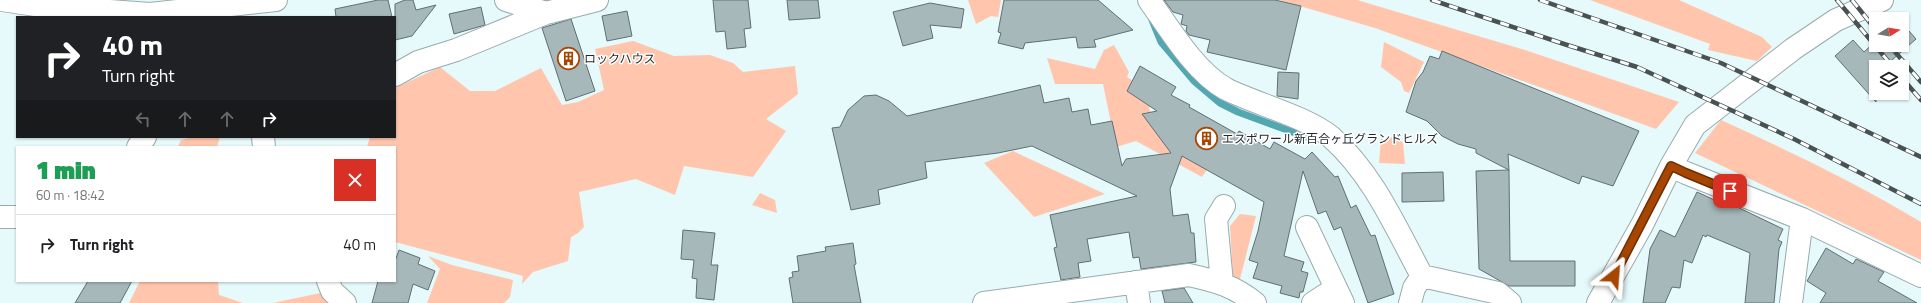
<!DOCTYPE html>
<html lang="en">
<head>
<meta charset="utf-8">
<style>
	:root { --surface:#fff; --page:#f2f2f2; --text:#202124; --muted:#757577; --line:#e0e0e0 }
	body { margin:0; font-family:"Titillium Web","Noto Sans JP",sans-serif; background:var(--page); color:var(--text); height:100vh; display:flex; flex-direction:column; font-size:15px; white-space:nowrap }
	* { box-sizing:border-box; margin:0 }
	p { font-size:13px; color:var(--muted) }
	.icon { flex:none; width:22px; height:22px; fill:none; stroke:currentColor; stroke-width:2; stroke-linecap:round; stroke-linejoin:round }
	.map { position:relative; flex:1; overflow:hidden }
	.side { position:absolute; left:16px; top:146px; width:380px; height:136px; display:flex; flex-direction:column; background:var(--surface); border-radius:0px; box-shadow:0 1px 3px #0004 }
	.side>* { flex:none }
	.top-card { position:absolute; left:16px; top:16px; width:380px; height:122px; border-radius:0px; box-shadow:0 1px 3px #0004; background:#202124; color:#fff; overflow:hidden }
	.needle { width:26px; rotate:79deg }
	.buttons { position:absolute; left:1869px; top:12px; display:grid; gap:8px }
	.buttons a { display:grid; place-items:center; width:40px; height:40px; border-radius:0px; background:var(--surface); box-shadow:0 1px 3px #0004; font-size:20px }
	.pin { position:absolute; display:grid; place-items:center; width:34px; height:34px; color:#fff; margin:-17px; border-radius:8px; box-shadow:0 2px 6px #0006 }
	.me { position:absolute; width:44px; margin:-22px; rotate:28deg; stroke-linejoin:round; filter:drop-shadow(0 0 3px #0008) }
	.turn { display:flex; align-items:center; gap:14px; height:84px; padding:0 20px; font-size:18px }
	.turn .icon { width:52px; height:52px; stroke-width:2.5 }
	.turn b { display:block; font-size:28px; line-height:34px }
	.lanes { display:flex; align-items:center; height:38px; padding:0 20px; background:#0003; justify-content:center; gap:20px; direction:ltr }
	.lanes .off { opacity:.35 }
	.round { display:grid; place-items:center; flex:none; width:42px; height:42px; border-radius:0px; background:var(--page) }
	.summary { display:flex; align-items:center; justify-content:space-between; height:68px; padding:0 20px }
	h1 { font-size:24px; font-weight:800; line-height:30px; color:#1e9e55 }
	ul { padding:0; list-style:none }
	li { display:flex; align-items:center; gap:12px; height:60px; padding:0 20px; border-top:1px solid var(--line) }
	li div { flex:1 }
	li b { display:block; font-size:15px }
	li em { font-style:normal }
	.map>svg:first-child { display:block }
	.green { fill:#ffc6ad }
	.lines { fill:none; stroke-linecap:round; stroke-linejoin:round }
	.stream { stroke:#52a7b1; stroke-width:7 }
	.building { fill:#a6b8ba; stroke:#607072 }
	.street-casing { stroke:#99abad; stroke-width:24 }
	.street { stroke:#fff; stroke-width:22 }
	.rail-casing { stroke:#495253; stroke-width:4.5 }
	.rail { stroke:#fff; stroke-width:3; stroke-dasharray:9; stroke-linecap:butt }
	.route-casing { stroke:#6d2e01; stroke-width:10 }
	.route { stroke:#a74602; stroke-width:7 }
	.labels { text-anchor:middle; stroke-width:3; stroke-linejoin:round; paint-order:stroke }
	.poi-label { font-size:12px; fill:#232a2b; stroke:#fff; text-anchor:start }
</style>
</head>
<body>
<div class="map">
<svg width="1921" height="303" viewBox="0 0 1921 303">
	<rect width="100%" height="100%" fill="#e6f9fb"/>
	<path class="green" d="M968 0H1001L998 17 991 16 976 24Z
		M1279 0H1357L1525 50 1679 102 1656 129 1375 28Z
		M1590 0H1679L1762 37 1772 47 1757 61 1708 50 1710 44Z
		M633 41 674 56 710 55 733 63 743 72 795 66 798 94 766 119 786 131 753 177 684 166 675 195 636 179 579 192 584 227 578 233 571 237 568 261 533 272 522 284 523 276 395 242V147H367L370 137H395V88L440 67 470 91H495L541 68 562 105 578 102 604 90 595 49Z
		M1384 42 1424 62 1409 93 1404 91 1401 82 1381 67Z
		M1114 45 1129 72 1127 77 1155 95 1149 109 1177 148 1210 165 1202 177 1136 141 1116 147 1103 84H1055L1047 58 1095 69 1104 50Z
		M1721 120C1789 151 1857 183 1921 222V260L1695 153Z
		M194 137H220L217 147H178L181 140Z
		M1396 137 1403 143 1405 164 1379 163 1381 139Z
		M1013 151 1105 194 1034 217 984 163Z
		M760 193 775 200 777 213 752 205Z
		M1240 214 1256 216 1240 279 1233 277 1230 226Z
		M428 256 452 265 513 280 510 297 504 303H427L440 269Z
		M140 281H218L219 295 243 303H129Z
		M325 292 335 303H273Z"/>
	<g class="lines">
		<path class="stream" d="M1152 20 1161 42 1194 81 1220 103 1238 112 1306 137"/>
	</g>
	<path class="building" d="M378 0H388L392 17H336L335 9Z
		M405 0H413L416 10 436 5 412 36 395 40V4Z
		M713 0H748L751 28 744 29 746 47 727 49 725 31 716 32Z
		M787 0H818L820 18 789 20Z
		M1004 0H1098L1133 30 1094 40 1096 47 1078 48 1076 37 1025 43 1023 49 998 43 1001 33 998 32Z
		M1164 0H1275L1301 6 1286 70 1207 52 1210 40 1189 35 1186 31 1187 26 1181 24 1183 15 1173 12Z
		M930 3 964 9 961 28 930 25 933 38 903 46 893 12Z
		M481 7 485 25 454 34 449 14Z
		M627 11 632 36 607 41 602 16Z
		M571 19 595 91 566 101 542 28Z
		M1902 23 1916 39 1884 67H1876V102L1835 56 1853 40 1864 52 1876 41V45H1902Z
		M1442 51 1639 131 1613 186 1582 176 1579 184 1508 154 1509 170 1476 153V149L1458 144 1442 136 1427 121 1406 112 1416 81 1423 72 1430 56 1439 59Z
		M1140 66 1176 87 1171 95 1190 105 1189 107 1237 134 1239 131 1270 149 1274 142 1305 159 1312 152 1335 177 1338 176 1351 208 1356 205 1371 236 1375 235 1394 294 1368 303 1341 227 1334 230 1326 211 1318 214 1303 171 1284 256 1304 262 1301 271 1308 273 1303 292H1300L1299 298 1280 293 1282 286 1253 278 1258 263 1249 260 1258 231 1264 202 1182 156 1170 189 1173 216 1188 214 1191 233H1194L1196 262 1141 269 1139 257 1133 258 1129 232 1087 239 1091 261 1078 263 1080 277 1061 280 1054 248 1057 247 1050 215 1137 196 1032 146 998 153 925 162 927 178 878 190 880 204 851 210 832 128 840 127 848 110 864 96 876 95 889 101 907 116 1040 85 1044 103 1069 98 1072 112 1088 109 1091 125 1112 121 1122 166 1126 159 1171 153 1142 114 1157 111 1127 91Z
		M1278 72 1299 73 1298 99 1277 96Z
		M1509 170 1510 261H1575V286H1509L1479 269 1476 171Z
		M1443 172 1444 201 1402 202V173Z
		M1697 192 1732 208 1733 205 1783 229 1778 240 1782 242 1779 249 1774 303H1745L1750 253 1707 235 1706 237 1703 235 1692 263 1684 260 1680 288 1672 287 1665 303H1643L1650 249 1660 230 1675 237Z
		M683 230 715 233 711 265H718L714 300 696 298 697 279 692 278 694 260 681 259Z
		M853 243 856 264 854 265 861 303H793L789 278 793 277 792 272 799 271 797 256 826 251 825 247Z
		M1826 248 1853 264 1856 259 1884 272 1878 281 1917 303H1820L1826 293 1807 281Z
		M399 250 420 258 418 264 435 271 428 290 413 284 408 303H372L378 281H395V261Z
		M88 281H132L120 303H75Z
		M1184 288 1193 303H1165L1162 291Z"/>
	<g class="lines">
		<defs>
			<path id="street" d="M2 0 42 6 150 14 276 0
				M506 0 546 13
				M1149 0C1169 28 1195 72 1226 89 1256 104 1307 117 1331 137 1373 174 1396 228 1422 276L1498 293 1510 303
				M395 75 418 62 456 50 546 13 597 0
				M263 137 264 147
				M138 147 145 137
				M1671 166 1686 173 1802 219 1921 276
				M0 217H17
				M1307 227 1343 303
				M328 281 332 291 345 303
				M1136 282 1139 303
				M1222 283 1216 219 1224 206
				M984 303 1189 275C1216 281 1234 286 1255 303
				M1313 303 1336 288
				M1410 303 1414 288 1422 276
				M1598 303 1642 225 1671 166 1695 125 1793 49 1836 20 1882 0
				M1791 303 1802 219"/>
		</defs>
		<use href="#street" class="street-casing"/>
		<use href="#street" class="street"/>
		<defs>
			<path id="rail" d="M1432 0 1564 44 1637 67 1794 139 1921 204
				M1540 0 1721 63 1921 157
				M1837 0 1893 67
				M1852 0 1876 30
				M1889 45 1921 82
				M1902 78 1921 100"/>
		</defs>
		<use href="#rail" class="rail-casing"/>
		<use href="#rail" class="rail"/>
	</g>
	<g class="lines">
		<defs>
			<path id="route" d="M1614 276 1671 166 1686 173 1730 191"/>
		</defs>
		<use href="#route" class="route-casing"/>
		<use href="#route" class="route"/>
	</g>
	<defs>
		<symbol id="building-ring" viewBox="-11 -11 22 22"><circle r="9.5" fill="#fff" stroke="#a74602" stroke-width="1.5"/><path d="M-4-6H4V6H1V3H-1V6H-4ZM-2.5-4.3h1.7v1.8h-1.7ZM.8-4.3h1.7v1.8H.8ZM-2.5-1h1.7V.8h-1.7ZM.8-1h1.7V.8H.8Z" fill="#a74602"/></symbol>
	</defs>
	<g fill-rule="evenodd">
		<use href="#building-ring" x="556" y="46" width="25" height="25"/>
		<use href="#building-ring" x="1194" y="126" width="25" height="25"/>
	</g>
	<g class="labels">
		<g class="poi-label">
			<text x="584" y="63">ロックハウス</text>
			<text x="1222" y="143">エスポワール新百合ヶ丘グランドヒルズ</text>
		</g>
	</g>
</svg>
<div class="buttons">
<a><svg class="needle" viewBox="-14 -14 28 28"><path d="M0-13l5 13h-10z" fill="#e53935"/><path d="M0 13l5-13h-10z" fill="#757577"/></svg></a>
<a><svg class="icon" aria-label="layers" viewBox="0 0 24 24"><path d="M12 4l9 5-9 5-9-5zM3 14l9 5 9-5"/></svg></a>
</div>
<div class="pin" style="left:1730px;top:191px;background:#d93025"><svg class="icon" aria-label="arrive" viewBox="0 0 24 24"><path d="M6 21V4h12l-3 4 3 4H6"/></svg></div>
<svg class="me" style="left:1614px;top:276px" viewBox="-20 -20 40 40"><path d="M0-17L14 15 0 8-14 15z" fill="#a74602" stroke="#fff" stroke-width="4"/></svg>
<div class="top-card">
<div class="turn"><svg class="icon" aria-label="right" viewBox="0 0 24 24"><path d="M7 20v-9h11M14 6l5 5-5 5"/></svg><div><b>40 m</b>Turn right</div></div>
<div class="lanes"><svg class="icon off" aria-label="left" viewBox="0 0 24 24"><path d="M17 20v-9H6M10 6l-5 5 5 5"/></svg><svg class="icon off" aria-label="ahead" viewBox="0 0 24 24"><path d="M12 20V5M6 11l6-6 6 6"/></svg><svg class="icon off" aria-label="ahead" viewBox="0 0 24 24"><path d="M12 20V5M6 11l6-6 6 6"/></svg><svg class="icon" aria-label="right" viewBox="0 0 24 24"><path d="M7 20v-9h11M14 6l5 5-5 5"/></svg></div>
</div>
<section class="side">
<div class="summary"><div><h1>1 min</h1><p>60 m · 18:42</p></div><a class="round" style="background:#d93025;color:#fff"><svg class="icon" aria-label="close" viewBox="0 0 24 24"><path d="M6 6l12 12M18 6L6 18"/></svg></a></div>
<ul>
<li><svg class="icon" aria-label="right" viewBox="0 0 24 24"><path d="M7 20v-9h11M14 6l5 5-5 5"/></svg><div><b>Turn right</b></div><em>40 m</em></li>
</ul>
</section>
</div>
</body>
</html>
